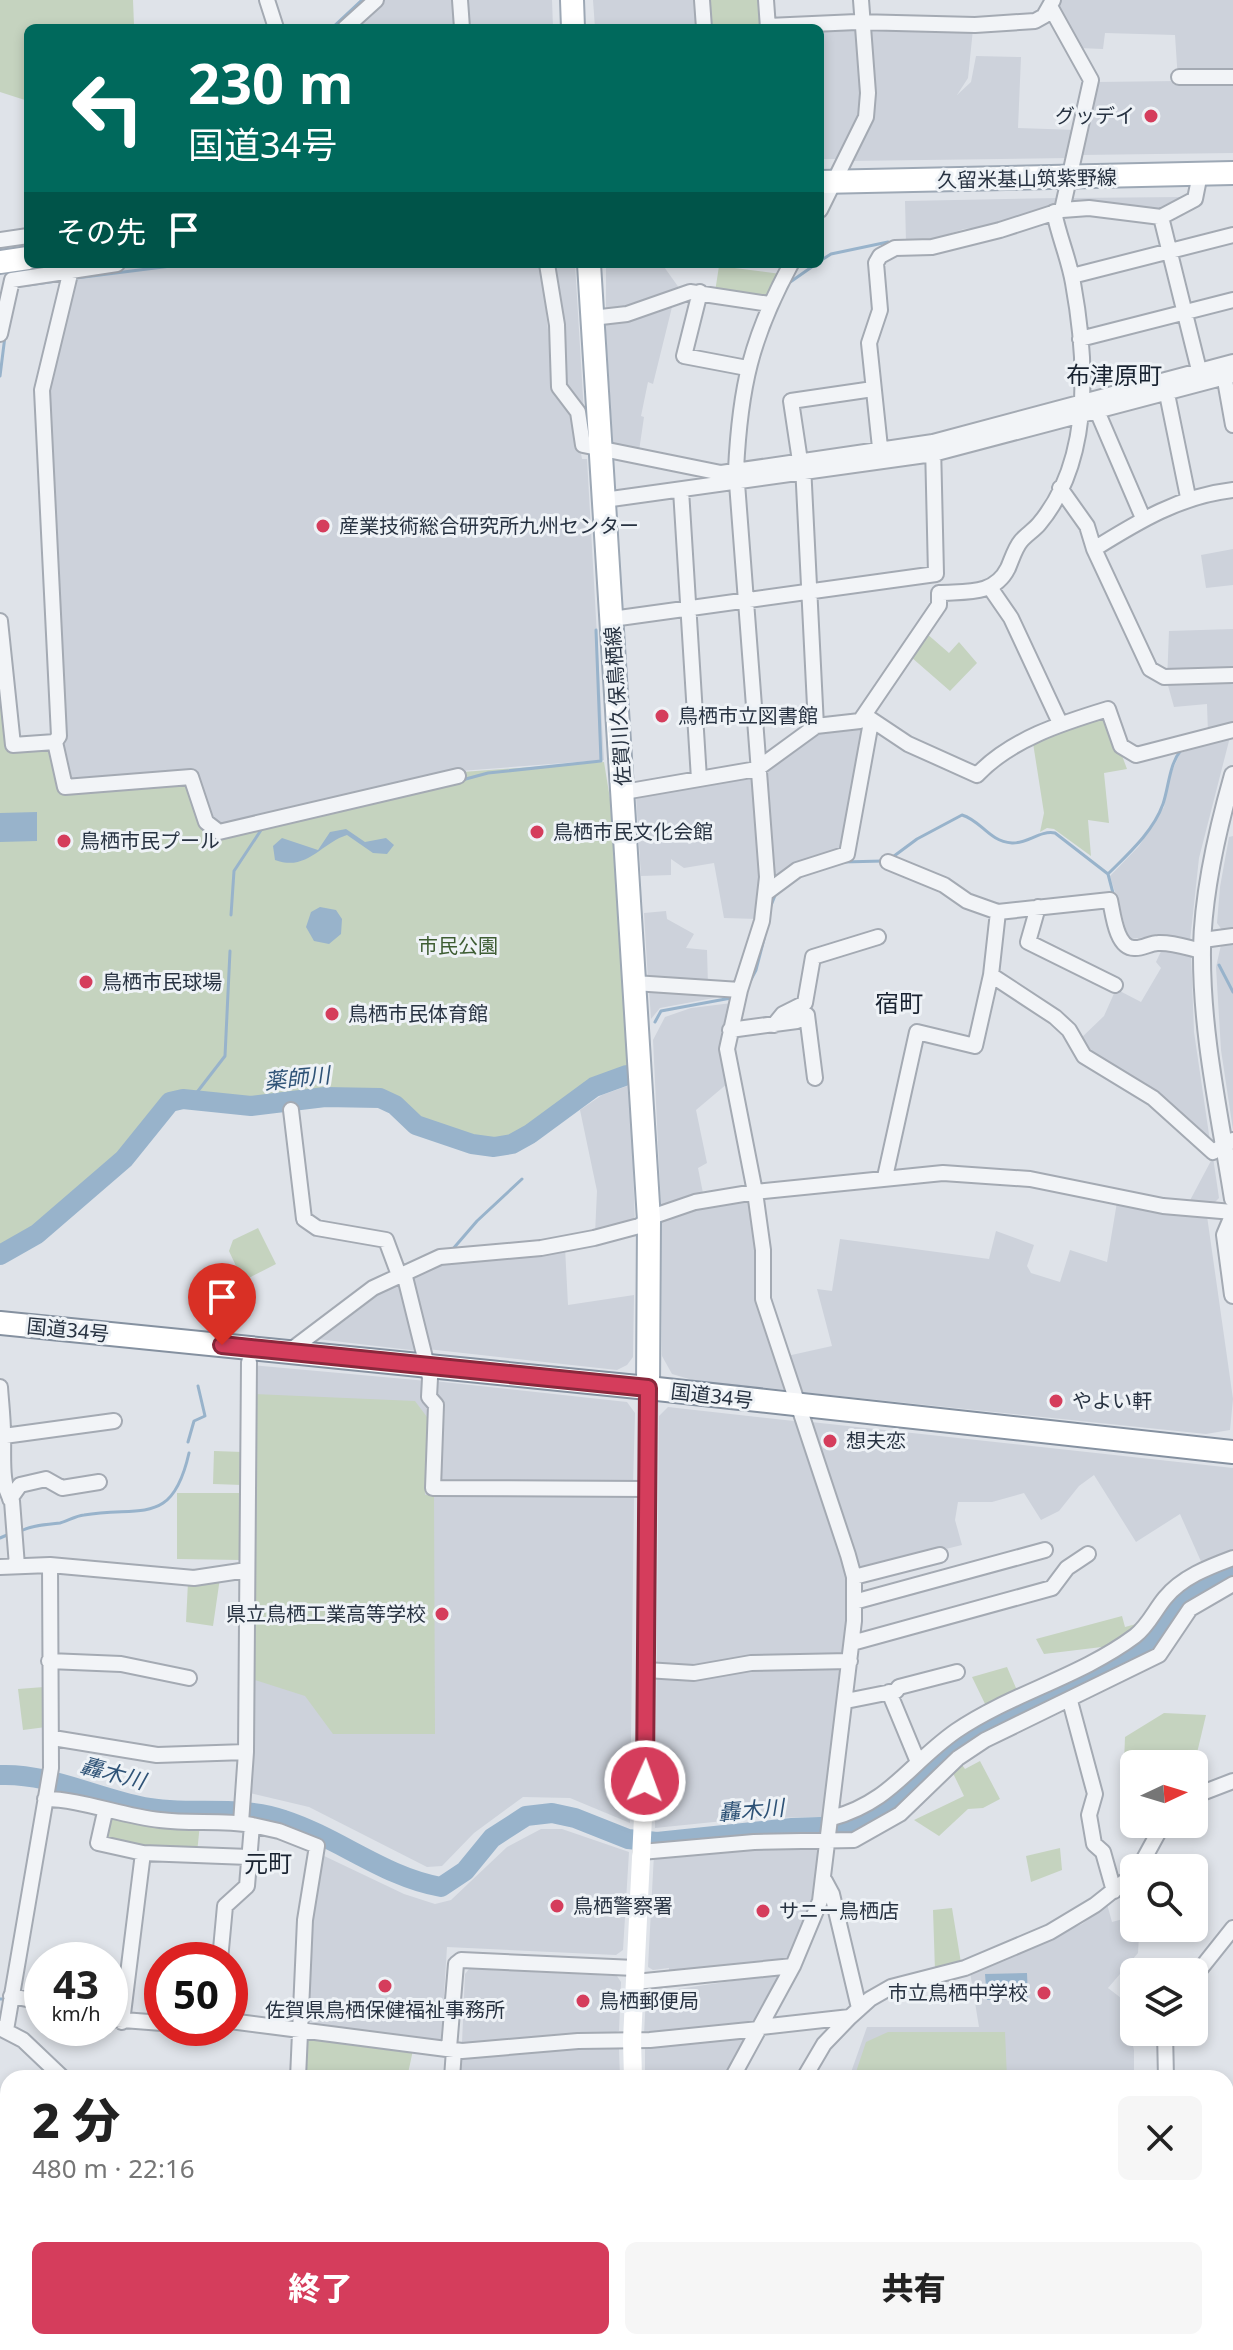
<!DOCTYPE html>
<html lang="ja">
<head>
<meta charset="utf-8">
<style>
	:root { --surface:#fff; --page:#f6f6f6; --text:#222; --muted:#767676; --accent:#d53d5c }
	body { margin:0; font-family:"Noto Sans","Noto Sans JP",sans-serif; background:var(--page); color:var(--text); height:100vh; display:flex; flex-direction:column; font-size:30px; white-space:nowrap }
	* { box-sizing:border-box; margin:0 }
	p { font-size:26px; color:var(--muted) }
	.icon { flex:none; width:44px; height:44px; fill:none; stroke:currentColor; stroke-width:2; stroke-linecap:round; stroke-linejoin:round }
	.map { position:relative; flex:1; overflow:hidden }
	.drawer { position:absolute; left:0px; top:2070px; width:1234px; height:280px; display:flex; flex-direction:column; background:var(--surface); border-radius:24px 24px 0 0; box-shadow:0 4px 12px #0003 }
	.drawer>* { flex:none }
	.hud { position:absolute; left:24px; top:24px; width:800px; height:244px; border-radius:12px; box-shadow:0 4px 12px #0003; background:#00695c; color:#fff; overflow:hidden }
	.needle { width:52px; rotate:86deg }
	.fabs { position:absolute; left:1120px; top:1750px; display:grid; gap:16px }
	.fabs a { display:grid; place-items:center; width:88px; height:88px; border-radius:12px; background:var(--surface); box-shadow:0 4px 12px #0003; font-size:40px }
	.speed { position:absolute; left:24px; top:1942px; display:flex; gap:16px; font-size:40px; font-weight:700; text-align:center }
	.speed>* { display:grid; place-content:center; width:104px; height:104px; border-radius:50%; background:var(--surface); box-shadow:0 4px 12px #0003; line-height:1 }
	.speed small { font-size:20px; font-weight:400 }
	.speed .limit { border:12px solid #d22; background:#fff; color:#111 }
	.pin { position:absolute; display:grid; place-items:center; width:68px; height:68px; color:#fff; margin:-82px -34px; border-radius:50% 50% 50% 0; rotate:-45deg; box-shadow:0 0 8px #0007 }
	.pin .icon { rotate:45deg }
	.me { position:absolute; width:88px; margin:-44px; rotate:2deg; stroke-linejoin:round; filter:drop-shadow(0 0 6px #0008) }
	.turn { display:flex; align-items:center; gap:28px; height:168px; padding:0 32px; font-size:36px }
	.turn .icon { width:104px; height:104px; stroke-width:2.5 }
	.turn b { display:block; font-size:56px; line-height:68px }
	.then { display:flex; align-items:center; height:76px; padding:0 32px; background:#0003; gap:16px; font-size:30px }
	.round { display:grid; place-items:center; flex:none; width:84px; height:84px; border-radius:12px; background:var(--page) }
	.head { display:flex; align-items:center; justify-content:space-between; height:136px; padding:0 32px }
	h1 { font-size:48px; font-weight:800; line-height:60px }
	.primary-button { display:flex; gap:16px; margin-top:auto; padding:16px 32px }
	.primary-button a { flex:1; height:92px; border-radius:12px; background:var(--accent); color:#fff; font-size:32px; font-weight:800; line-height:92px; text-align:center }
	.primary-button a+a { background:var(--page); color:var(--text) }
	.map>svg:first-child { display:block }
	.built { fill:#cdd2db }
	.green { fill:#c5d3bf }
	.water { fill:#98b3cb }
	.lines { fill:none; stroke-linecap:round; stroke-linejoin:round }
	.stream { stroke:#98b3cb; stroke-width:3 }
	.river { stroke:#98b3cb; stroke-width:20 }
	.minor-casing { stroke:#a4aab3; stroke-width:18 }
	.tertiary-casing { stroke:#a4aab3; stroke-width:20 }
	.primary-casing { stroke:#9da8b5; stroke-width:26 }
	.trunk-casing { stroke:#8591a0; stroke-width:26 }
	.minor { stroke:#f2f4f7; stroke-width:14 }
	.tertiary { stroke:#f2f4f7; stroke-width:16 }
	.secondary { stroke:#fff; stroke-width:18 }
	.primary { stroke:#fff; stroke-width:22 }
	.trunk { stroke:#fff; stroke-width:22 }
	.route-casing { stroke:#8a283c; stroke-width:20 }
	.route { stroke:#d53d5c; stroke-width:14 }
	.poi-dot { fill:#d53d5c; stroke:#eef2f6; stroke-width:3 }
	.labels { text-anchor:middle; stroke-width:6; stroke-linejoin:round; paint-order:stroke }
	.poi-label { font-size:20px; fill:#273241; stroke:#eef2f6; text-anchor:start }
	.street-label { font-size:20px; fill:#273241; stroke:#eef2f6 }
	.park-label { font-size:20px; fill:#3e5d33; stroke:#eef2f6 }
	.water-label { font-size:22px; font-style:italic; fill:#2f5377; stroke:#eef2f6 }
	.quarter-label { font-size:24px; fill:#192331; stroke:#eef2f6 }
</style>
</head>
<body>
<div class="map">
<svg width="1233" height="2350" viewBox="0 0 1233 2350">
	<rect width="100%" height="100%" fill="#dfe3e9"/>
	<path class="built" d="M383 0H456L458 28H350Z
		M467 0H552L553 28H468Z
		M593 0H698L699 28H595Z
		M1060 0H1233V153L1080 155 1096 82 1178 81 1175 35 1105 33 1103 49 1079 48 1058 9Z
		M857 25 863 93 858 120 837 159H820V28Z
		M870 28 973 29 968 78 957 95 971 82 976 56 1021 57 1018 128 1077 130 1069 158 849 161 873 113Z
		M1184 197 1154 212 1069 203 1071 198Z
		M1059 198 1055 205 997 225 964 229 924 242H906L905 201Z
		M151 264H541L554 386 573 409 582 459H587L604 760 460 771 219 825 69 783 59 742 47 389 74 274Z
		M551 264H575L584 413 562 377Z
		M606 264H662L682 292 628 310 606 312Z
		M673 303 653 384 648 382 641 416 644 417 639 451 613 445 605 319Z
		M1233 549V585L1206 588 1201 555Z
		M1233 629V727L1208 734 1207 704 1174 707 1167 682 1169 631Z
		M865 726 843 850 770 881 762 771 779 763 814 732Z
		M1230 737 1199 858 1190 941 1168 935 1129 939 1110 876 1139 846 1164 807 1170 776 1180 753Z
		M755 776 762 883 758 919 724 918 714 863 684 868 671 859V875L641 876 636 796Z
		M1233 836V929L1222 930 1217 923 1220 887 1229 837Z
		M666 911 667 919 694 934 686 948 707 950 708 986 648 981 644 913Z
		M1233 943V1130L1221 1050 1216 967 1221 945Z
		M1164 945 1191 952 1194 1032 1211 1148 1095 1062 1079 1040 1104 1016 1116 989 1141 1002 1161 968 1156 962Z
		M649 989 730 995 660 1008 651 1019Z
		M732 1003 728 1083 696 1110 707 1163 698 1168 704 1198 661 1207 653 1040 665 1017 691 1008Z
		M630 1085 635 1224 595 1234 597 1191 580 1110 602 1095Z
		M1213 1157 1219 1198 1213 1204 1187 1206Z
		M751 1196 787 1390 696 1381 672 1374 662 1356 661 1217Z
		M1117 1202 1207 1216 1233 1399 1230 1430 1206 1434 801 1392 787 1356 832 1346 817 1289 832 1291 840 1239 989 1259 996 1231 1034 1245 1027 1266 1031 1273 1060 1282 1070 1250 1107 1262Z
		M565 1247 568 1305 634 1295 633 1357 627 1365 617 1370 427 1349 410 1272 439 1260Z
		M399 1281 419 1351 317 1339 369 1297Z
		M251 1365 427 1381 433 1408 429 1490 634 1494 630 1823 570 1798 523 1797 474 1833 442 1866 427 1867 309 1807 250 1793Z
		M434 1381 627 1402 635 1413 633 1486H435Z
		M668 1407 794 1421 800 1430 842 1554 849 1597 826 1817 753 1818 655 1828 659 1416Z
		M811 1422 1233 1468V1555L1203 1566 1180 1514 1136 1542 1094 1475 1079 1486 1059 1511 1041 1520 1024 1493 992 1502H958L955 1520 962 1545 860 1570Z
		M541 1829H562L629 1852 623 1950 616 1955 447 1947 441 2041 302 2024 310 1920 320 1854 404 1894 435 1904 451 1900 507 1847Z
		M826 1844 817 1901 795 1954 787 1959 669 1973V1968L653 1970 648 1967 654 1854Z
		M1107 1904 1112 1922 1134 1916V1928H1145L1139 1936 1138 1953 1108 1988 1121 1998 1134 2050V2078H849L867 2027H979L970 1972 1082 1924Z
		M469 1969 617 1976 621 1982 619 2031 606 2035 462 2043 465 1974Z
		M780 1974 783 1975 755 2026 644 2034 646 1997 651 1993Z
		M749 2035 725 2078H645V2045Z
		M578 2048 619 2049 620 2078H459L460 2057Z
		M602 2342 603 2350H459L458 2343Z
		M900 2342H1042L1043 2350H900Z"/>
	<path class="green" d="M0 0H133L134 25 133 28H28V101L0 92Z
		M708 0H761L763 28H710Z
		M719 266 781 274 768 298 715 292Z
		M926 633 949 653 959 642 977 663 950 691 911 657Z
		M0 651 11 749 50 745 61 790 179 781 189 785 202 826 221 840 275 820 462 772 604 762 610 799 628 1071 589 1086 519 1134 491 1145 475 1143 424 1123 394 1095 377 1091 264 1102 180 1095 167 1101 116 1159 43 1223 0 1249Z
		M1106 713 1127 769 1104 773 1109 823 1088 820 1091 856 1054 829 1047 828 1040 832 1044 813 1033 743Z
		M258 1228 276 1264 243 1281 229 1251 233 1240Z
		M254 1394 415 1401 430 1421 425 1495H434L435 1734H333L305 1696 255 1680Z
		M214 1451 243 1452V1485L213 1484Z
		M177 1493H242L241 1560 177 1559Z
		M220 1578 213 1626 186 1622 188 1582Z
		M1122 1616 1125 1627 1140 1623 1110 1646 1044 1654 1036 1639Z
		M1007 1667 1019 1695 987 1708 972 1677Z
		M44 1687 46 1727 23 1730 18 1689Z
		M1164 1713 1206 1715 1197 1753 1169 1764H1134L1132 1793 1124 1763 1125 1737Z
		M980 1761 1000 1799 983 1808 968 1809 939 1836 914 1820 964 1796 951 1769 960 1762 965 1769Z
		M109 1817 200 1824 197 1853 142 1849 104 1841Z
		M1060 1848 1062 1870 1031 1882 1026 1856Z
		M952 1908 961 1963 935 1971 933 1910Z
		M888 2032H1005L1007 2078H854L866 2042Z
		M302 2037 413 2050 407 2078H301Z
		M1042 2342H1125L1126 2350H1043Z"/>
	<path class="water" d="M37 812V841L0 842V813Z
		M346 829 365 842 386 838 394 845 387 854 373 853 347 835C321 843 307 872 275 860L273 846 282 838 318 850 330 832Z
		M320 907 336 910 342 919 341 934 329 944 314 941 306 927 311 912Z
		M1027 1973 1028 1998 987 2000 985 1974Z"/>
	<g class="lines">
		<path class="stream" d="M332 28 362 0
			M820 261 831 254 888 242
			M76 278 171 266
			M28 285 64 280
			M786 285 816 264
			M0 376 5 336
			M462 780 488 773 601 761 596 630
			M890 859 917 839 962 815C982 821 988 841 1012 843 1027 844 1040 830 1055 833L1108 874 1114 897
			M843 862 883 861
			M1108 874C1128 854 1153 832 1163 804 1169 786 1169 765 1181 750
			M770 908 776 893
			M231 915 234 871 263 827
			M1219 965 1233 992
			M745 991 756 970 764 939
			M655 1022 661 1011 731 998
			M191 1100 225 1056 230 951
			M452 1250 477 1221 522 1179
			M338 1323 351 1313
			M188 1442 194 1421 205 1416 198 1386
			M23 1530C36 1524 46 1525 60 1523 68 1521 75 1516 84 1515 141 1505 172 1528 189 1453
			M0 1538 7 1535
			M0 1999H4"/>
		<path class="river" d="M0 1255 37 1234 124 1159 170 1102 183 1099 251 1106 325 1097 380 1098 395 1105 416 1125 472 1144 494 1147 512 1144 530 1134 594 1087 627 1075
			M0 1775C49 1773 96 1798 144 1807 190 1816 239 1804 284 1820 339 1838 384 1877 441 1887L465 1871 492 1838 526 1816 552 1813 575 1818 628 1839 657 1842 792 1828 849 1826 872 1816 944 1750 1145 1651 1165 1615 1203 1585 1233 1572"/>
		<defs>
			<path id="minor" d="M267 0 276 28
				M460 0 462 28
				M702 0 704 28
				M766 0 768 28
				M1051 8 1091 80 1062 210
				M768 26 857 22 975 25 1035 21 1044 16 1053 0
				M345 28 376 0
				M1179 77H1233
				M820 210 866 117 868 93 861 0
				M1161 217 1199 370
				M0 240 28 236
				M547 264 557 325 559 387 578 412 583 445 721 473 933 442 1233 362
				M71 270 42 390 59 736 55 742 65 787 191 777 206 822 219 832 458 776
				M1072 276 1233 235
				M700 292 684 356 747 368
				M592 318 627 314 690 292 769 304
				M0 334 12 280 117 264
				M1080 339 1233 300
				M1223 369 1233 425
				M1165 384 1188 497
				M1094 404 1143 518
				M881 457 869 343 880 310 876 263 880 256 895 248 932 247 1000 230 1062 210 1089 208 1161 217 1195 199 1200 174
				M800 461 791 401 873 389
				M803 465 816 726
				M1060 488 1087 526 1094 549C1139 521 1180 496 1233 490
				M681 490 699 779
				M604 500 933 454 1233 375
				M1094 549 1150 669 1164 677 1233 675
				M991 589 1011 618 1060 723
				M612 619 936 574 933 445
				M0 621 13 745 55 742
				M866 716 908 744 977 775C1011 739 1062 723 1108 709L1121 746 1136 755 1233 730
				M624 792 757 769 816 726 860 721 939 605V593C966 591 994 596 1008 568 1012 559 1015 548 1021 541 1026 535 1034 530 1039 524 1093 460 1087 360 1073 283 1069 259 1059 237 1054 212
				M888 862 944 885 967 901 998 912
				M766 893 797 870 847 854 871 722
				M1038 907 1028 942 1115 985
				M1203 940 1233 936
				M991 975 1055 1017 1069 1030 1084 1056 1153 1098 1213 1152 1233 1140
				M634 983 740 990
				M774 1025 783 1014 805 1003 813 957 878 937
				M730 1030 797 1021 807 1015 815 1078
				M291 1110 304 1219 317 1228 386 1240 399 1275
				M885 1177 917 1032 975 1046 991 975 998 912 1110 900C1113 913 1116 948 1134 948 1142 949 1150 943 1158 943 1173 942 1188 948 1202 951
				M404 1273 430 1378 429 1397 436 1405 433 1488 647 1489
				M287 1353 373 1288 440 1257 541 1248 594 1238 639 1226 657 1215 695 1202 755 1192 943 1173 1030 1179 1163 1206 1233 1212
				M0 1387C1 1402 3 1418 3 1433 4 1455 0 1484 12 1501L17 1566
				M4 1436 114 1421
				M10 1499 20 1485 46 1479 62 1488 99 1482
				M0 1567 50 1565 194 1578 247 1570
				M854 1577 940 1555
				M854 1602 1045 1550
				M852 1643 1052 1588 1067 1568 1088 1554
				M49 1661 121 1664 189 1678
				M646 1670 694 1673 751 1663 850 1661
				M889 1692 918 1762
				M846 1701 896 1691 899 1687 957 1672
				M1070 1701 1095 1794 1089 1815 1094 1844 1103 1852 1114 1891
				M53 1738 157 1755 246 1752
				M1194 1796 1233 1781
				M45 1799C81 1799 121 1816 160 1820 190 1824 221 1820 252 1825L247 1886 225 1906 220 1960
				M105 1812 98 1843 143 1853 249 1857
				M832 1818C891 1802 909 1764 956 1731 1012 1693 1080 1677 1135 1636 1148 1626 1155 1610 1165 1598 1182 1577 1209 1567 1233 1558
				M241 1823 246 1752 249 1362
				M252 1825 279 1831 317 1846 305 1920 298 2078
				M641 1852 754 1842 854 1840 900 1814 958 1758 985 1740 1159 1655 1190 1609 1233 1584
				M1139 1868 1163 1824
				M825 1881 832 1894 859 2008
				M1194 1977 1233 1928
				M635 1982 793 1966
				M11 1996 42 2002
				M110 2019 162 2023
				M230 2021 462 2051 578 2041 650 2040 759 2029
				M122 2022 143 1853
				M761 2027 850 2017 870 1999 891 1987 965 1968 1050 1932 1095 1905 1134 1874
				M0 2028 23 2040 63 2078
				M6 2030 51 1768 50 1565
				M1165 2032 1166 2078
				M449 2048 456 1964 461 1960 635 1968
				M452 2078 454 2050
				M732 2078 793 1966 820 1901 854 1621V1577L848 1555 763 1299V1250L755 1192 727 1049 740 990 762 921 767 877 736 470C740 387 751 338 791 264
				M804 2078 824 2044 850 2017
				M1226 2211 1233 2210
				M0 2309 8 2311
				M150 2342 151 2350
				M452 2342 453 2350
				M606 2342 607 2350
				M895 2342 896 2350
				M1170 2342 1171 2350
				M1200 2342 1201 2350
				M213 2350 215 2342
				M417 2350 439 2342
				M1210 2350 1233 2346"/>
			<path id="tertiary" d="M1233 775C1217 831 1203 891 1202 949 1201 1034 1220 1116 1233 1199
				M1233 1216 1225 1235 1233 1295"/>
			<path id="primary" d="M572 0 573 28
				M820 182 1233 173
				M0 262 28 258
				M589 264 649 1220 648 1388"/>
			<path id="trunk" d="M0 1323 648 1388 1233 1452"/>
		</defs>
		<use href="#minor" class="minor-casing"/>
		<use href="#tertiary" class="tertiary-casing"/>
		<use href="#primary" class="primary-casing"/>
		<use href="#trunk" class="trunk-casing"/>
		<use href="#minor" class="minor"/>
		<use href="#tertiary" class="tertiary"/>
		<path class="secondary" d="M633 2078 632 2040 646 1757 648 1388
			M656 2342 657 2350"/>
		<use href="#primary" class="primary"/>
		<use href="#trunk" class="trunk"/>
	</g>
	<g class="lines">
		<defs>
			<path id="route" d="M222 1345 648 1388 645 1781"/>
		</defs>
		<use href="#route" class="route-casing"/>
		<use href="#route" class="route"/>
	</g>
	<g class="poi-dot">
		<circle cx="1151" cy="116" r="8"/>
		<circle cx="323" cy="526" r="8"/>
		<circle cx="662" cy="716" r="8"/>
		<circle cx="537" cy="832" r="8"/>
		<circle cx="64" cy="841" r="8"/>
		<circle cx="86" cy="982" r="8"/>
		<circle cx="332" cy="1014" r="8"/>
		<circle cx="1056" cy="1401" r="8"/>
		<circle cx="830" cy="1441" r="8"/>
		<circle cx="442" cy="1614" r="8"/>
		<circle cx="557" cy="1906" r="8"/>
		<circle cx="763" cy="1911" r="8"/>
		<circle cx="385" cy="1986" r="8"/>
		<circle cx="1044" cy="1993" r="8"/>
		<circle cx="583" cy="2001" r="8"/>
	</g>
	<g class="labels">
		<g class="poi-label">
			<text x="1135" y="123" text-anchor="end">グッデイ</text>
			<text x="339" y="533">産業技術総合研究所九州センター</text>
			<text x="678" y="723">鳥栖市立図書館</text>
			<text x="553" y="839">鳥栖市民文化会館</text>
			<text x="80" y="848">鳥栖市民プール</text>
			<text x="102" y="989">鳥栖市民球場</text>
			<text x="348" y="1021">鳥栖市民体育館</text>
			<text x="1072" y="1408">やよい軒</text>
			<text x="846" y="1448">想夫恋</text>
			<text x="426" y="1621" text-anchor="end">県立鳥栖工業高等学校</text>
			<text x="573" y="1913">鳥栖警察署</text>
			<text x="779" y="1918">サニー鳥栖店</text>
			<text x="1028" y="2000" text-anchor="end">市立鳥栖中学校</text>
			<text x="599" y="2008">鳥栖郵便局</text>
			<text x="385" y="2017" text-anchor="middle">佐賀県鳥栖保健福祉事務所</text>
		</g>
		<g class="street-label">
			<text transform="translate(1027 179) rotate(-1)" y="7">久留米基山筑紫野線</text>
			<text transform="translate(618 706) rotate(-94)" y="7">佐賀川久保鳥栖線</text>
			<text transform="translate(68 1330) rotate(6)" y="7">国道34号</text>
			<text transform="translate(712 1396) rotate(7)" y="7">国道34号</text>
		</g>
		<g class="park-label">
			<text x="458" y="953">市民公園</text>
		</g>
		<g class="water-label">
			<text transform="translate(297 1078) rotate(-6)" y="8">薬師川</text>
			<text transform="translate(113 1773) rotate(15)" y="8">轟木川</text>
			<text transform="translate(751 1810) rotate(-5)" y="8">轟木川</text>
		</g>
		<g class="quarter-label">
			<text x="1114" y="384">布津原町</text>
			<text x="899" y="1012">宿町</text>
			<text x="268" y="1872">元町</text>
		</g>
	</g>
</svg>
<div class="fabs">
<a><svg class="needle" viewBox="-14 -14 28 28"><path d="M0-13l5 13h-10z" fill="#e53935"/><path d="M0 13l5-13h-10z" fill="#767676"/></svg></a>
<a><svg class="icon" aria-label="search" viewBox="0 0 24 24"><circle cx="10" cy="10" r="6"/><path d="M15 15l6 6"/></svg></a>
<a><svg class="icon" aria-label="layers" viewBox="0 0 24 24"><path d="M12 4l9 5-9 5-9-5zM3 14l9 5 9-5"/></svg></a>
</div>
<div class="speed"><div>43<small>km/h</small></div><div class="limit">50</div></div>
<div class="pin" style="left:222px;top:1345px;background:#d93025"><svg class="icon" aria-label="arrive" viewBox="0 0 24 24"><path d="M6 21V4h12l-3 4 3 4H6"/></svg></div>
<svg class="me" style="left:645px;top:1781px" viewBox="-20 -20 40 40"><circle r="17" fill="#d53d5c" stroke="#fff" stroke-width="3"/><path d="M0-11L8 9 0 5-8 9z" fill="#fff"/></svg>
<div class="hud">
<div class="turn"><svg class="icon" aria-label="left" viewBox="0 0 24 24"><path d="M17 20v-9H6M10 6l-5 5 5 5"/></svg><div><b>230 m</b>国道34号</div></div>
<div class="then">その先<svg class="icon" aria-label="arrive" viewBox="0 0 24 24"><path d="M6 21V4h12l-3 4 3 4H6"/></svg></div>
</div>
<section class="drawer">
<div class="head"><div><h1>2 分</h1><p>480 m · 22:16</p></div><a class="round"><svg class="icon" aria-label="close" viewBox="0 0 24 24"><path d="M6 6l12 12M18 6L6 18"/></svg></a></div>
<div class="primary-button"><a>終了</a><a>共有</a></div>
</section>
</div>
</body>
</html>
